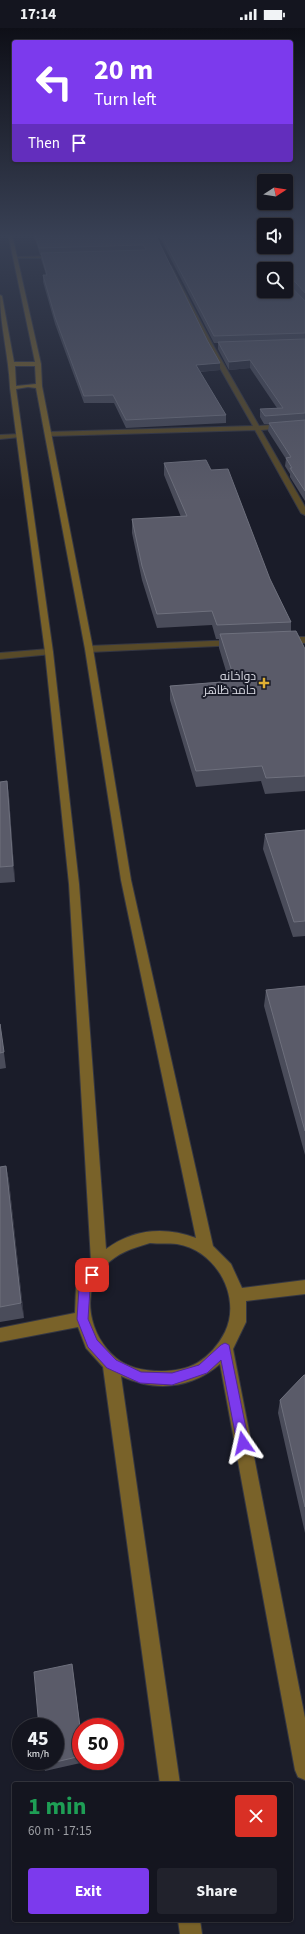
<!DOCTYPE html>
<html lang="en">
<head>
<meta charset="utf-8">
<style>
	:root { --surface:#14151f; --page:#21222c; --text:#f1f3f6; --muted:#9d9fa4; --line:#33343d; --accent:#7c3aed }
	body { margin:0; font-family:"Source Sans 3",Cairo,sans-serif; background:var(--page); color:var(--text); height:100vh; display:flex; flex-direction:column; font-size:15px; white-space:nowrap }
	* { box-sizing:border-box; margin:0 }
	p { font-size:13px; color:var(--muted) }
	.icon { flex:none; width:22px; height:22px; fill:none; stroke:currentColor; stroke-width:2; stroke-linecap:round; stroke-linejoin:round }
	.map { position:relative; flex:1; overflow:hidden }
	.sheet { position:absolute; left:12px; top:1754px; width:281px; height:140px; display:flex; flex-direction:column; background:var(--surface); border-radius:4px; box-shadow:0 1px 3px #0004,0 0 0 1px var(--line) }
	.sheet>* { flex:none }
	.hud { position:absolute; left:12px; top:12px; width:281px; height:122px; border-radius:4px; box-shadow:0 1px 3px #0004,0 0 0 1px var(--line); background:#7c3aed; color:#fff; overflow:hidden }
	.needle { width:26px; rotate:78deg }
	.buttons { position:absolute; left:257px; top:146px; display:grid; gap:8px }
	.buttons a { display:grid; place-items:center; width:36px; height:36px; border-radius:4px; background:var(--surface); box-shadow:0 1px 3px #0004,0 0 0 1px var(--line); font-size:20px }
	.speed { position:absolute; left:12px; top:1690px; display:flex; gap:8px; font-size:20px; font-weight:700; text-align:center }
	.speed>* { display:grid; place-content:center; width:52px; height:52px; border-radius:50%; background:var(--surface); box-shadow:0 1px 3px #0004,0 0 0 1px var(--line); line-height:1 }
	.speed small { font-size:10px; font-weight:400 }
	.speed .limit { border:6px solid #d22; background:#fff; color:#111 }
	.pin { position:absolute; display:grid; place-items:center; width:34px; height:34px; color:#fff; margin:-17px; border-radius:8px; box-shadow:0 2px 6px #0006 }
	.me { position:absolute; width:44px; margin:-22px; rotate:349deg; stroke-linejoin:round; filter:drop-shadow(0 0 3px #0008) }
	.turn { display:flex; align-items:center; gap:14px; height:84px; padding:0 16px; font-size:18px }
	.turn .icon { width:52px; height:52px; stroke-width:2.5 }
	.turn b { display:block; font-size:28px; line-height:34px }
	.then { display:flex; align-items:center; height:38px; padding:0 16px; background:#0003; gap:8px; font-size:15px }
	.round { display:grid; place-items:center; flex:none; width:42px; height:42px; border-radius:4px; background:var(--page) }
	.headline { display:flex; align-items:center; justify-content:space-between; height:68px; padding:0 16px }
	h1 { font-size:24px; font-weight:700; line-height:30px; color:#1e9e55 }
	.button { display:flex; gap:8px; margin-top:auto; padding:8px 16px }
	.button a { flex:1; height:46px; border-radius:4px; background:var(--accent); color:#fff; font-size:16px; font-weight:700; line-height:46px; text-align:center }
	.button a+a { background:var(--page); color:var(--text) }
	.status { display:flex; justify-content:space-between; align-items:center; height:28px; padding:0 20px; background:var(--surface); direction:ltr }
	.status svg { height:11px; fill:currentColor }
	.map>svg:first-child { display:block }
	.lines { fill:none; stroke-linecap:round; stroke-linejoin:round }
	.lane-casing { stroke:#353743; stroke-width:2 }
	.street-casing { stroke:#353743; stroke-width:2 }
	.secondary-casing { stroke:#353743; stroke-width:2 }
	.lane { fill:#584a28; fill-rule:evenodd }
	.street { fill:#584a28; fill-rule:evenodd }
	.secondary { fill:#796229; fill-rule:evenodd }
	.wall { fill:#4a4c5a }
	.shaded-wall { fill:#303240 }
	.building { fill:#5a5b69; stroke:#6e707d }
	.route { fill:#7c3aed; stroke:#51269a }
	.poi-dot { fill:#dfb034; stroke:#1a1c29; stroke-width:1.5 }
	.labels { text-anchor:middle; stroke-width:4; stroke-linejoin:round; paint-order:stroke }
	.far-poi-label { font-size:12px; fill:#dbdce5; stroke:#1a1c29; text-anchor:end }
</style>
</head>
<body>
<div class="status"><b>17:14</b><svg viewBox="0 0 49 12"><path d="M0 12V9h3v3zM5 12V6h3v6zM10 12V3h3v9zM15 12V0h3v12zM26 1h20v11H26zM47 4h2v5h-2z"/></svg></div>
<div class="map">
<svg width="305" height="1906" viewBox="0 0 305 1906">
	<rect width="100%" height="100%" fill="#1a1c29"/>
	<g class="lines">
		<defs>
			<path id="lane" d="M57 228 59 230H13L15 229Z"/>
			<path id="street" d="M171 238 214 319 259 398 305 394V398L261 402 305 479V487L301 485 255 402 49 408 46 406 49 404 253 398 208 319 169 239Z
				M22 406V408L20 409 0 411V407Z
				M284 609H305V615L281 614V610Z
				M236 612 240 615 239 617 89 624 85 621 89 618Z
				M49 621 53 624 52 626 0 631V625Z"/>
			<path id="secondary" d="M8 206H12L41 336 42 358 93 621 131 852 213 1218 231 1236 242 1260 305 1252V1266L246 1273V1294L233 1321 305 1690V1752L298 1749 295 1742 220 1336C191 1361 155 1364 121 1348L180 1756H160L103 1339 86 1320 78 1299 0 1314V1300L75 1285 76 1260 91 1233 69 856 45 624 10 360C9 329 0 298 0 267L2 268 14 334H35ZM15 338H35L36 356 16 358ZM28 359 36 360 85 621 121 852 196 1210C165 1198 133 1201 106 1221L79 856 53 624 16 361ZM150 1215C159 1216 169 1215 177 1216 216 1222 242 1269 225 1304 219 1316 209 1328 197 1335 176 1347 135 1346 116 1330 90 1308 79 1265 105 1238 117 1225 133 1220 150 1215Z
				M178 1892H200L202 1906H180Z"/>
		</defs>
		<use href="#lane" class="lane-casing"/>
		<use href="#street" class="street-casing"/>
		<use href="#secondary" class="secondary-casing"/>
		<use href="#lane" class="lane"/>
		<use href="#street" class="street"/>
		<use href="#secondary" class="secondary"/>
	</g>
	<path class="wall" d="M32 206H155L207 312 220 335V342L200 344 226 387V395L126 400 114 375H84L55 296 43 254V247H46L41 231V227H40L36 214Z
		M158 206H250L255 215 258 214 252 206H305V273L287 253H286V241H264L305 273V473L290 449V446L285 438 286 431 268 403 269 396H264L260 389V381L277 380 250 340 229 342 218 321V315H214Z
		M164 435 211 442 270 551 291 594V603L305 621V763L265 766 261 753 196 759 170 672V658L229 653 219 620V611H216L212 597 157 600 142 552 132 505V491L181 489 164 447Z
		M7 753 9 768 15 854 0 855V754Z
		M305 802V908L293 909 263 821 265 806Z
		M305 958V1127L264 978 266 962Z
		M0 995 6 1040 0 1041Z
		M6 1138 9 1153 24 1290 0 1294V1139Z
		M305 1347V1505L278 1385 280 1372Z
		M72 1636 81 1704V1733H85V1734L45 1743 43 1737Z"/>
	<path class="shaded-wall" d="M250 332V340L229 342V334Z
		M220 335V342L196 344V337Z
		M7 753 9 768 15 854 13 838Z
		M6 1138 9 1153 24 1290 21 1275Z"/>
	<path class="building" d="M35 206H155L207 312 220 335 196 337 226 387 126 392 113 367 84 368 55 289 43 247H47L41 225 145 222 146 221 143 217 39 220Z
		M161 206H250L255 215 262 214 256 206H264V219H286V206H305V265L288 246H286V241H264V263H286V253L305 273V305L214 308Z
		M305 311V385L265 388 260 381 283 380 250 332 229 334 218 314Z
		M305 392V463L290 440H292L286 430 291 429 269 395Z
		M206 432 211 442 228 441 270 551 291 594 217 597 212 583 157 586 142 538 132 491 187 488 164 435Z
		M296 603 305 621V748L266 750 262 738 196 743 170 658 235 653 220 606Z
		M7 753 13 838 0 839V754Z
		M305 802V893L294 894 265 806Z
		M305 958V1103L266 962Z
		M0 996 4 1024 0 1025Z
		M6 1138 21 1275 0 1279V1139Z
		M304 1347H305V1479L280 1372Z
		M72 1636 81 1707V1728L43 1737V1733H55V1699H39L34 1644Z"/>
	<linearGradient id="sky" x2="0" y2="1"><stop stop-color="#0e0f17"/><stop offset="0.44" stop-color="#384054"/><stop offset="1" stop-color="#384054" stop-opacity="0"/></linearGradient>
	<rect width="305" height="473" fill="url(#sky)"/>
	<path class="route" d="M92 1242 96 1244 98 1247 90 1261 88 1291 97 1312 116 1332 141 1344 172 1345 199 1337 221 1317 225 1315 229 1317 249 1415 247 1419 243 1421 238 1419 237 1415 221 1332 207 1345 172 1357 140 1355 107 1340 88 1319 77 1291 79 1260 88 1244Z"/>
	<path class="poi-dot" d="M262 649h4v4h4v4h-4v4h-4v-4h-4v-4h4z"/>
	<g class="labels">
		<g class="far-poi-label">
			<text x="256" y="652">دواخانه<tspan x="256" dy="14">حامد ظاهر</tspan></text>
		</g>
	</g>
</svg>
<div class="buttons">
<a><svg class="needle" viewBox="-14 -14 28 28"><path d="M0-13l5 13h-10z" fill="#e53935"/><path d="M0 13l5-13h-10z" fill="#9d9fa4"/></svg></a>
<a><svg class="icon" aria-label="sound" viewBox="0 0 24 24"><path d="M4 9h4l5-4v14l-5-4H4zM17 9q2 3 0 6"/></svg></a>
<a><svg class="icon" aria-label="search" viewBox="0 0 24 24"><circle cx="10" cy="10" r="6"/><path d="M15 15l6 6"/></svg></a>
</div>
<div class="speed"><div>45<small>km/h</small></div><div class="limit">50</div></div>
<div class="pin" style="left:92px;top:1247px;background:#d93025"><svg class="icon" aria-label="arrive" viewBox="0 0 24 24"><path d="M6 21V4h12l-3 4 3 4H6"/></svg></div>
<svg class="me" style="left:243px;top:1415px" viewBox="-20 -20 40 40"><path d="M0-17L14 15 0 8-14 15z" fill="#7c3aed" stroke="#fff" stroke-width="4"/></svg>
<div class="hud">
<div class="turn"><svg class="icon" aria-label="left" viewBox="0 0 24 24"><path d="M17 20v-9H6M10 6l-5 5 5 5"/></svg><div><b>20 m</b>Turn left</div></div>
<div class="then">Then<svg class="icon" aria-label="arrive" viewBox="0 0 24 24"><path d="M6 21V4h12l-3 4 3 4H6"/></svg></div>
</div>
<section class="sheet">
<div class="headline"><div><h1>1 min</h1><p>60 m · 17:15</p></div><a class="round" style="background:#d93025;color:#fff"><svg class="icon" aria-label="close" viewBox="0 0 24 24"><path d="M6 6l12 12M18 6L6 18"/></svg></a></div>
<div class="button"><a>Exit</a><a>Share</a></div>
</section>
</div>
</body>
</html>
